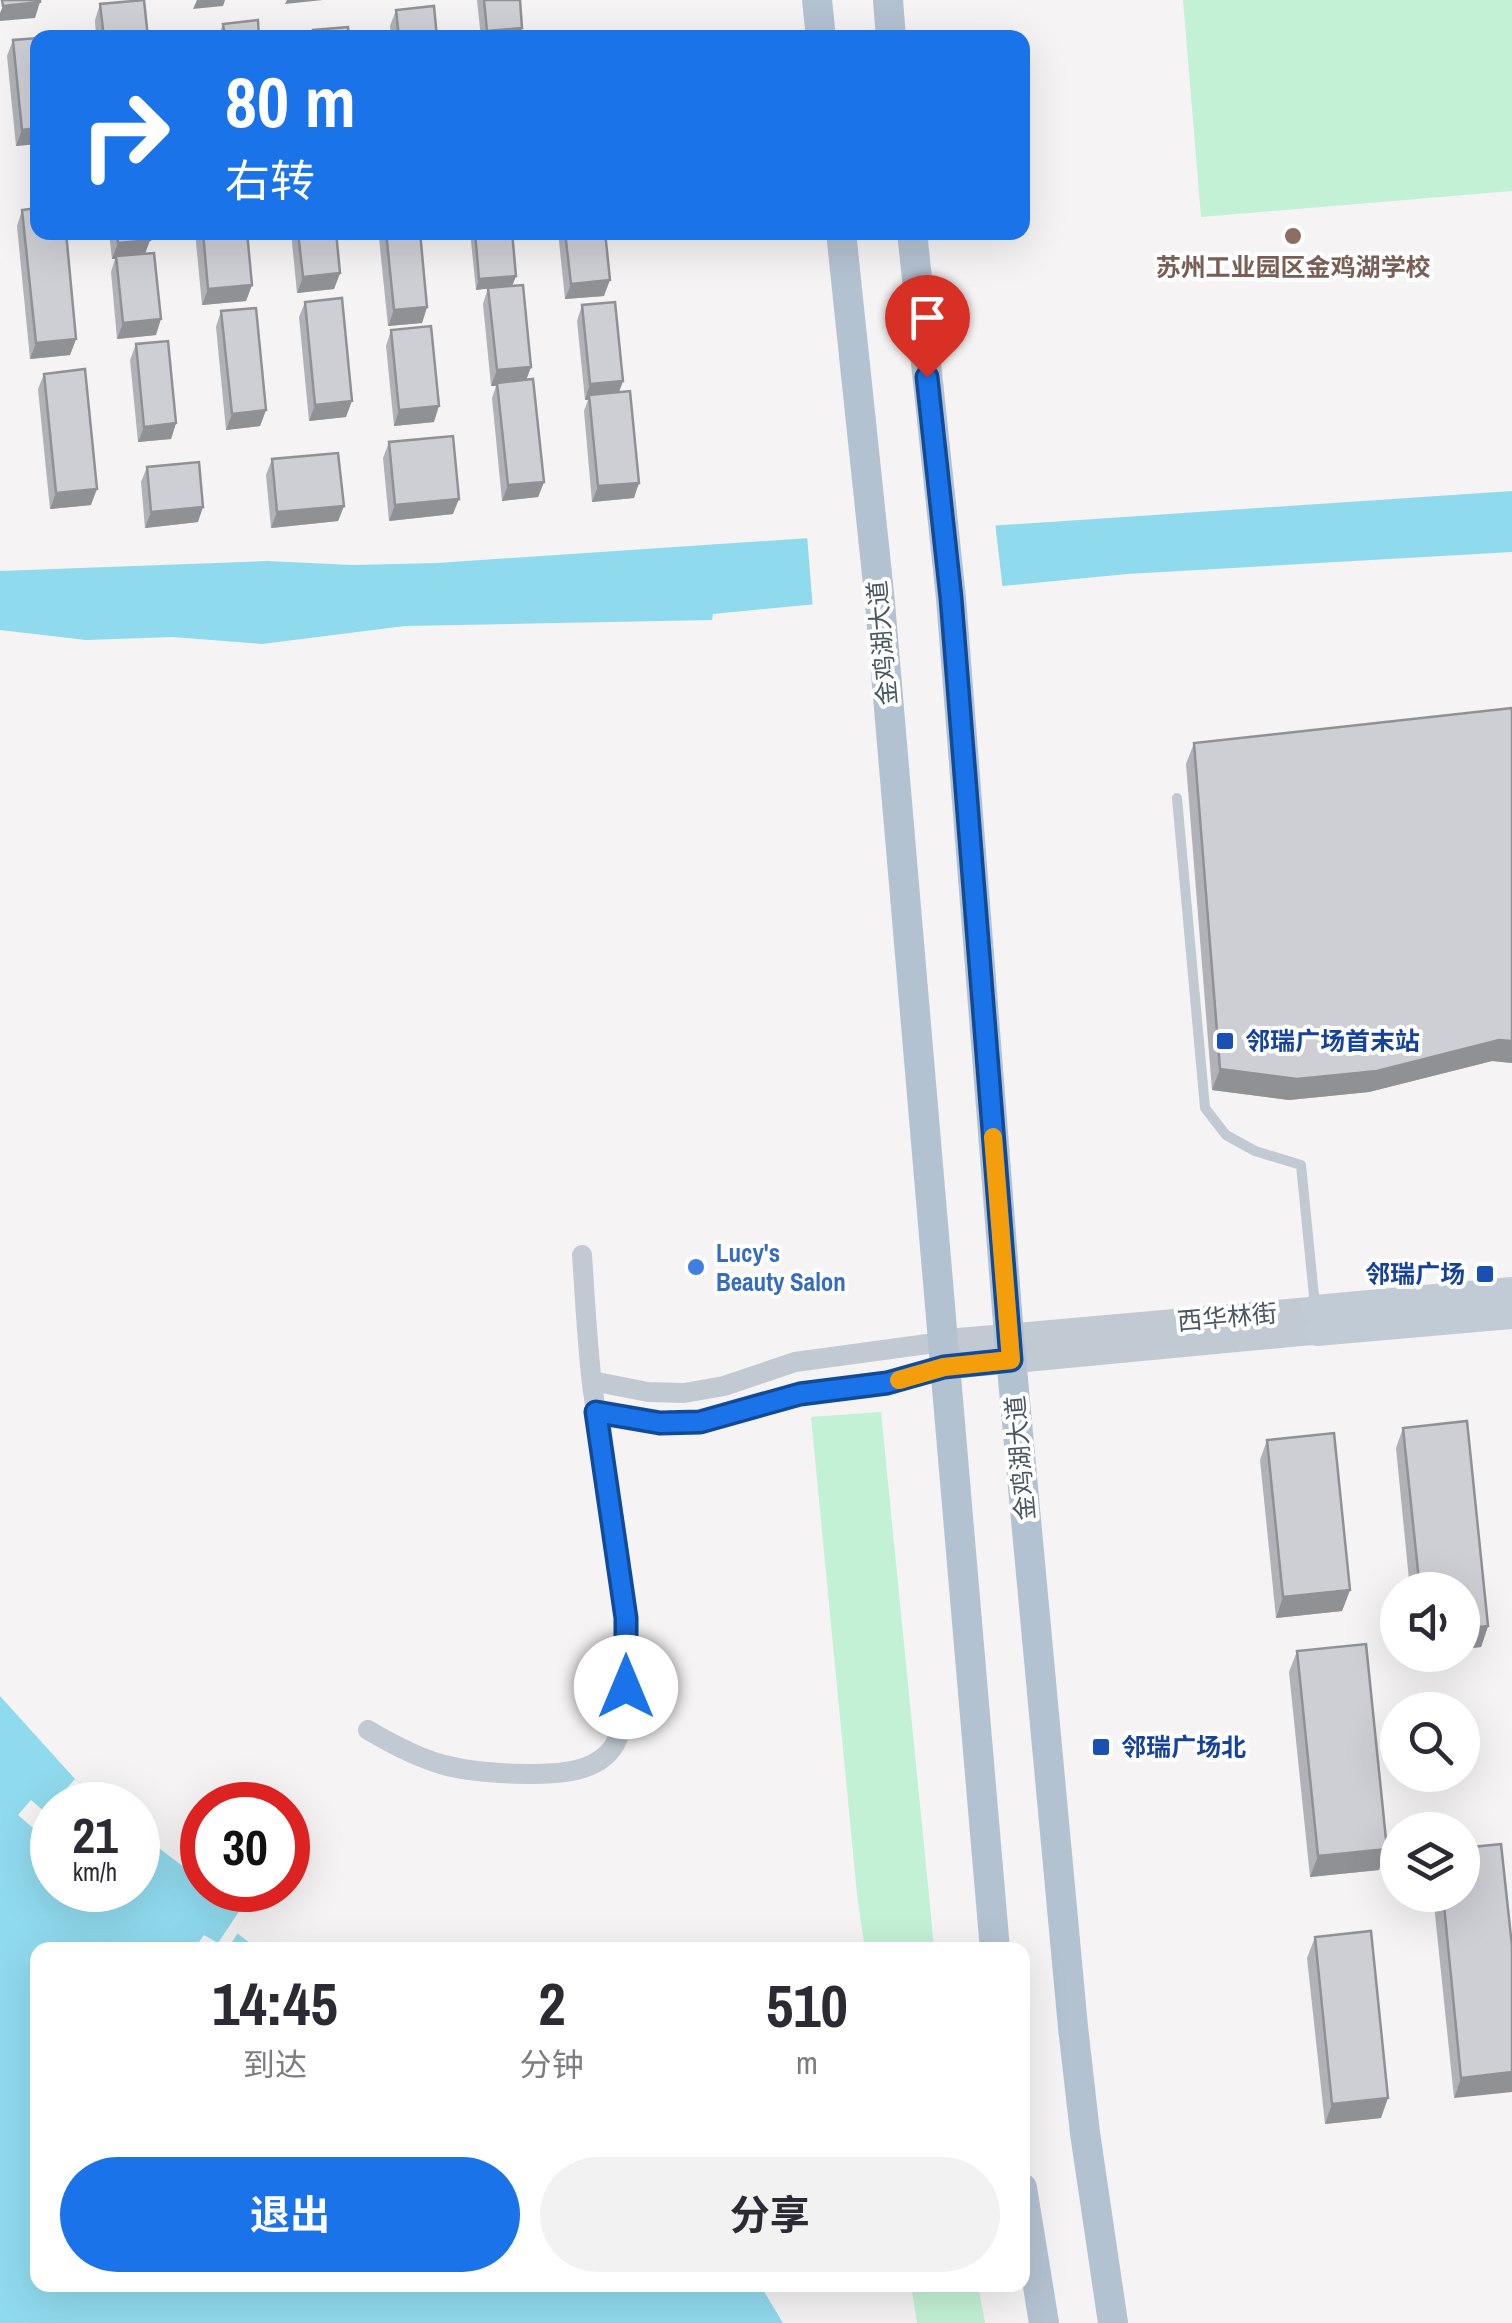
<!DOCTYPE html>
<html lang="zh">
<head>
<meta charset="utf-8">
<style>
	:root { --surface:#fff; --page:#f2f2f3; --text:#2b2b33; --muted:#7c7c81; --accent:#1a73e8 }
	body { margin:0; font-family:"Archivo Narrow","Noto Sans SC",sans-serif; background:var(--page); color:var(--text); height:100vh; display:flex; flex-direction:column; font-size:38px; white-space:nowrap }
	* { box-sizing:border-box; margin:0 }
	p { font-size:32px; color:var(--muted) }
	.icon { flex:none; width:55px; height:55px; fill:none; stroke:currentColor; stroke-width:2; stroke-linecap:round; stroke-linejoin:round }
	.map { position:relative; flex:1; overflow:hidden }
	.side { position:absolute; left:30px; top:1942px; width:1000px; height:350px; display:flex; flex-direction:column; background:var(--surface); border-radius:20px; box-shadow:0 10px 40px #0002 }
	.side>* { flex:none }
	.guide { position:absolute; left:30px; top:30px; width:1000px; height:210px; border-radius:20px; box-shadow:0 10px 40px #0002; background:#1a73e8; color:#fff; overflow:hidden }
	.controls { position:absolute; left:1380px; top:1572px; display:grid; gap:20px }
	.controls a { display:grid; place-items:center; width:100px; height:100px; border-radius:50%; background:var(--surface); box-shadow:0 10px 40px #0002; font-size:50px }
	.speed { position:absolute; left:30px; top:1782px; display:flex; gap:20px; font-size:50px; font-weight:700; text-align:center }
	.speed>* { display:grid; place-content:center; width:130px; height:130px; border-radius:50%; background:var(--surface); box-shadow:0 10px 40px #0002; line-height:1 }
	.speed small { font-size:25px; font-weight:400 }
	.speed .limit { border:15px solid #d22; background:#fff; color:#111 }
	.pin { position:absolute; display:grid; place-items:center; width:85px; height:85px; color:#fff; margin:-102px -42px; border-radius:50% 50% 50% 0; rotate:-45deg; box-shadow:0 0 10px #0007 }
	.pin .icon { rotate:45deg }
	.me { position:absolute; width:110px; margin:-55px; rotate:0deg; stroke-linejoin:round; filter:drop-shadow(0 0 8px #0008) }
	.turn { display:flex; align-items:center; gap:35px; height:210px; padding:0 30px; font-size:45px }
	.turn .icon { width:130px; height:130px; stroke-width:2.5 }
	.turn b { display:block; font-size:70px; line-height:85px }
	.eta { display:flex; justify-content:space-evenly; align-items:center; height:170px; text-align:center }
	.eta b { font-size:60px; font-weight:700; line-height:70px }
	.action { display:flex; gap:20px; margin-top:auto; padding:20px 30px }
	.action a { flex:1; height:115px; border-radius:60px; background:var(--accent); color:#fff; font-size:40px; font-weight:700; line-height:115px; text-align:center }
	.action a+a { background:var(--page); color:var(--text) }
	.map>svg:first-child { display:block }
	.green { fill:#c3f1d5 }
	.water { fill:#90daee }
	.pier { fill:#f5f3f3 }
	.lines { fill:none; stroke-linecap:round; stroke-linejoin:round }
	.service { stroke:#c1cad2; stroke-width:10 }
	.minor { stroke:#c1cad2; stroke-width:20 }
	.tertiary { stroke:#c1cad2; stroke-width:25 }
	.secondary { stroke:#c1cbd6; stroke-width:28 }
	.primary { stroke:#b3c2d1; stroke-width:30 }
	.wall { fill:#b0b2b7 }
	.shaded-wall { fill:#909195 }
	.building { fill:#cdcfd5; stroke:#909195; stroke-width:2.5 }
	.route-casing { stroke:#114b97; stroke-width:25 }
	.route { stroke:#1a73e8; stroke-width:18 }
	.slow { stroke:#f59e0b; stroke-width:18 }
	.education-dot { fill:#8d6e63; stroke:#fff; stroke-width:4 }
	.transit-dot { fill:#1a4fb4; stroke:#fff; stroke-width:4 }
	.shop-dot { fill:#3f7fe0; stroke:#fff; stroke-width:4 }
	.labels { text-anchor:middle; stroke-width:8; stroke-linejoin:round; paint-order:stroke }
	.education-label { font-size:25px; font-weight:bold; fill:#785e54; stroke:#fff }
	.street-label { font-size:25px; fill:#4a5661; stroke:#fff }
	.transit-label { font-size:25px; font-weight:bold; fill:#164399; stroke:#fff; text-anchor:start }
	.shop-label { font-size:25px; font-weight:bold; fill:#366cbe; stroke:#fff; text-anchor:start }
</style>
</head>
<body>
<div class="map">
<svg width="1512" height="2323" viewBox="0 0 1512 2323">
	<rect width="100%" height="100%" fill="#f5f3f3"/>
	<path class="green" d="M1183 0H1512V191L1201 217Z
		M881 1412 931 1916 934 1950H865L857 1894 811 1417Z
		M911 2285H978L985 2323H917Z"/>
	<path class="water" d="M1512 491V552L1127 574 713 614 712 620 405 626 262 644 173 637 86 640 0 630V571L267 561 353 565 437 563Z
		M0 1696 75 1779 106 1805H52V1890H138V1832L202 1881V1890H216L251 1912 237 1933 259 1950H38V2285H760L783 2323H0Z"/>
	<path class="pier" d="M995 522 1003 591 813 610 807 535Z
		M75 1779 81 1784 62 1805H52V1820L40 1834 18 1815 31 1800 45 1812Z
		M242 1907 251 1912 227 1950H193L204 1935 218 1943Z"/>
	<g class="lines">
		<path class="service" d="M1177 798 1205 1108 1226 1135 1255 1151 1301 1165 1315 1306"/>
		<path class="minor" d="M592 1381 648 1392 684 1393 724 1386 795 1362 942 1342
			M596 1411 660 1423 700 1422 800 1394 887 1383 945 1367
			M368 1730C427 1765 457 1773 526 1774 555 1774 598 1774 615 1744 652 1677 602 1465 592 1384 587 1341 585 1298 582 1255"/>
		<path class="tertiary" d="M942 1342 1315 1309
			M945 1367 1317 1332"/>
		<path class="secondary" d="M1315 1309 1512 1291
			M1317 1332 1512 1315"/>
		<path class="primary" d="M817 0 821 38
			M888 0 891 38
			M841 232 880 603 995 1950
			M912 232 951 598 1009 1336 1073 2027 1085 2133 1113 2323
			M1022 2188 1044 2323"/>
	</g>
	<path class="wall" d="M477 0H520L519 38H481Z
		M100 4 148 38H96L95 20Z
		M396 10 437 38H391L390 26Z
		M223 24 259 38H218Z
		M13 40 38 144 16 146 7 56Z
		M22 210 76 339 70 355 30 359 17 226Z
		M109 232H149L150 240 145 254 156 335 117 339 111 272 115 259H112Z
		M195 232H247L252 285 246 301 202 305Z
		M291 232H336L340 273 334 289 297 293Z
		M381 232H420L427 307 422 323 388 326 379 238Z
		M470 232H512L516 276 512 286 531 367 526 380 544 482 538 497 502 501 492 398 496 386H491L483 304 488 288 476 290Z
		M558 232H605L604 296 565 299Z
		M305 302 346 417 309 421 299 317Z
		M582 305 623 381 619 392 634 498 592 502 584 411 588 400H585L577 321Z
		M221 311 266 410 260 426 226 430 216 327Z
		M391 330 434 422 394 426 386 346Z
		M136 344 176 423 171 439 138 442 130 360Z
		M44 374 91 505 50 509 38 389Z
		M389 442 453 514 389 521 383 458Z
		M272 459 344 506 338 521 271 528 266 475Z
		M147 467 198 522 145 528 141 482Z
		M1512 708V1063L1492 1061 1369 1092 1289 1100 1212 1090 1186 764 1194 743Z
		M1467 1421 1488 1626 1481 1647 1462 1649V1590H1410L1396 1448 1403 1428Z
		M1267 1440 1350 1590 1342 1611 1276 1618 1260 1460Z
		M1297 1651 1379 1870 1310 1877 1289 1672Z
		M1433 1895H1462L1512 1946 1454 2098Z
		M1315 1937 1381 2118 1325 2124 1307 1958Z"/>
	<path class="shaded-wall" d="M197 0H225L223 6 193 9Z
		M287 0H323L285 4Z
		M40 2 35 18 0 21V13L3 6Z
		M522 28 519 38H485L487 31Z
		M38 128V144L16 146 22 130Z
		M150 240 144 256 112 259 118 243Z
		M340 273 334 289 297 293 303 277Z
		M516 276 512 286 476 290 479 279Z
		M610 280 604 296 565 299 571 284Z
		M252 285 246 301 202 305 208 289Z
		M427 307 422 323 388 326 394 310Z
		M161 319 156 335 117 339 123 323Z
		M76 339 70 355 30 359 36 343Z
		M531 367 525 383H497L496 386H491L497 370Z
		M623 381 617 397 589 395 588 400H585L590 384Z
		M352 401 346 417 309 421 315 405Z
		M439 406 434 422 394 426 399 410Z
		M266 410 260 426 226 430 232 414Z
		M176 423 171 439 138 442 144 427Z
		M544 482 538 497 502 501 508 485Z
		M639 483 634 498 592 502 598 486Z
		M97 489 91 505 50 509 56 493Z
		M459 499 453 514 389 521 395 505Z
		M344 506 338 521 271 528 277 512Z
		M203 507 198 522 145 528 151 512Z
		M1499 1040 1512 1041V1063L1492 1061 1369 1092 1289 1100 1212 1090 1220 1069Z
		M1350 1590 1342 1611 1276 1618 1283 1597Z
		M1488 1626 1481 1647 1462 1649V1629Z
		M1387 1849 1379 1870 1310 1877 1318 1856Z
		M1512 2072V2092L1454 2098 1461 2078Z
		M1388 2098 1381 2118 1325 2124 1332 2104Z"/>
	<path class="building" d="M2 0H40V2L3 6Z
		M144 0 148 38H104L100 4Z
		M484 0H520L522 28 487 31Z
		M434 6 437 38H399L396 10Z
		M258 20 259 38H225L223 24Z
		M348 27 349 38H314L313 30Z
		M38 38V128L22 130 13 40Z
		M38 208V232H66L76 339 36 343 22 210Z
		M117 232H149L150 240 118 243Z
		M203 232H247L252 285 208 289Z
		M298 232H336L340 273 303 277Z
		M386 232H420L427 307 394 310Z
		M475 232H512L516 276 479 279Z
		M565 232H605L610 280 571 284Z
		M154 253 161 319 123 323 116 256Z
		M523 285 531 367 497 370 488 288Z
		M342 298 352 401 315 405 305 302Z
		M615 302 623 381 590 384 582 305Z
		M256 308 266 410 232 414 221 311Z
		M431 326 439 406 399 410 391 330Z
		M168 341 176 423 144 427 136 344Z
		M85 369 97 489 56 493 44 374Z
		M533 379 544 482 508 485 497 383Z
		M630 391 639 483 598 486 589 395Z
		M453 436 459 499 395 505 389 442Z
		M338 453 344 506 277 512 272 459Z
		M199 462 203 507 151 512 147 467Z
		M1512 708V1041L1499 1040 1377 1071 1297 1079 1220 1069 1194 743Z
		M1467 1421 1488 1626 1462 1629V1590H1420L1403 1428Z
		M1334 1433 1350 1590 1283 1597 1267 1440Z
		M1366 1644 1387 1849 1318 1856 1297 1651Z
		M1501 1844 1512 1946V2072L1461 2078 1443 1895H1462V1848Z
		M1371 1931 1388 2098 1332 2104 1315 1937Z"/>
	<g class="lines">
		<defs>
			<path id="route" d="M626 1687V1618L596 1412 660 1423 700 1422 800 1394 887 1383 944 1367 1011 1360 951 598 927 377"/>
		</defs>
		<use href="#route" class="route-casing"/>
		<use href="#route" class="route"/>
		<path class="slow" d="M899 1380 944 1367 1011 1360 993 1137"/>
	</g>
	<circle class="education-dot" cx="1293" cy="236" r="10"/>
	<g class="transit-dot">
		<rect x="1215" y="1031" width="20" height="20" rx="5"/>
		<rect x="1475" y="1264" width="20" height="20" rx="5"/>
		<rect x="1091" y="1737" width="20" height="20" rx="5"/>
	</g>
	<circle class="shop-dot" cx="696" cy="1267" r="10"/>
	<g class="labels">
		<g class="education-label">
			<text x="1293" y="276">苏州工业园区金鸡湖学校</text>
		</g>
		<g class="street-label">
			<text transform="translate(882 643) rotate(-95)" y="9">金鸡湖大道</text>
			<text transform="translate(1227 1317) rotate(-5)" y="9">西华林街</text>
			<text transform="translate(1020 1458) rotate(-95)" y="9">金鸡湖大道</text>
		</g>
		<g class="transit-label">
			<text x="1245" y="1050">邻瑞广场首末站</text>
			<text x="1465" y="1283" text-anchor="end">邻瑞广场</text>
			<text x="1121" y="1756">邻瑞广场北</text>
		</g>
		<g class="shop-label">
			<text x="716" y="1262">Lucy's<tspan x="716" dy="29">Beauty Salon</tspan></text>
		</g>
	</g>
</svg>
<div class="controls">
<a><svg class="icon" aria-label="sound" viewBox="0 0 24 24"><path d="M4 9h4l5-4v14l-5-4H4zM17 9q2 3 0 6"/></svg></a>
<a><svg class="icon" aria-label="search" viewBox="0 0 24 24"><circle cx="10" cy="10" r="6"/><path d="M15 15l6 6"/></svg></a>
<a><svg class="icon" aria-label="layers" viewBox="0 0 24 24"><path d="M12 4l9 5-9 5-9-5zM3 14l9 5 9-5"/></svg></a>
</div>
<div class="speed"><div>21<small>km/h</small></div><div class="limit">30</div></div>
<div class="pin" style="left:927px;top:377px;background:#d93025"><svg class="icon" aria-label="arrive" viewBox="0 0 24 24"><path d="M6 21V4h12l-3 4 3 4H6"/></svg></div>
<svg class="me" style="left:626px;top:1687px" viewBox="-20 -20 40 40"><circle r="19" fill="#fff"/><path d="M0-13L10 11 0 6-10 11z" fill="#1a73e8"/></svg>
<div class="guide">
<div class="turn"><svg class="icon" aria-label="right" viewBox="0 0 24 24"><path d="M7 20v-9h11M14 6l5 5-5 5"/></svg><div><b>80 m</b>右转</div></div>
</div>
<section class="side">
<div class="eta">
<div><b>14:45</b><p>到达</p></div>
<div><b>2</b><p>分钟</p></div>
<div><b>510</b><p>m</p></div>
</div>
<div class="action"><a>退出</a><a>分享</a></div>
</section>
</div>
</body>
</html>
